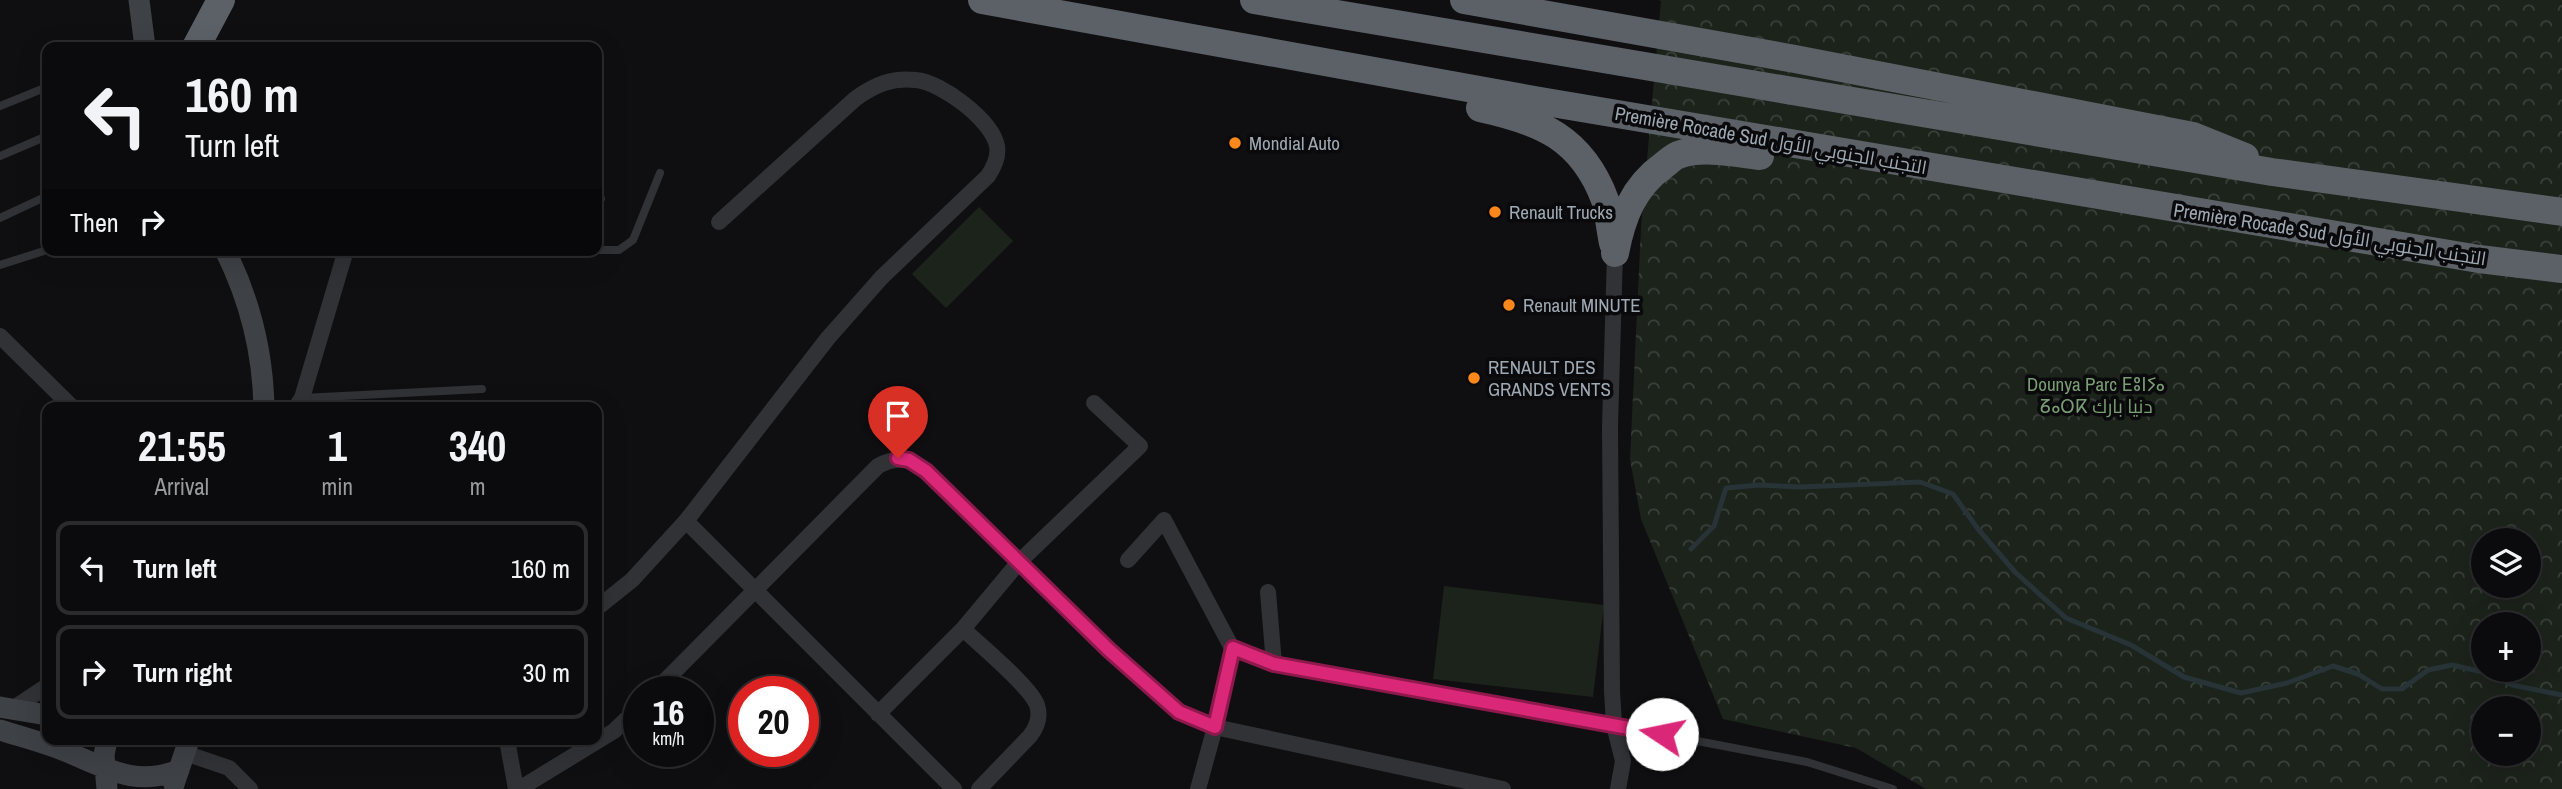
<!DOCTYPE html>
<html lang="en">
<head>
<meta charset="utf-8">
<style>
	:root { --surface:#0b0b0d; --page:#141416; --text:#f1f3f6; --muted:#9a9b9d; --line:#2b2b2e }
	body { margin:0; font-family:"Archivo Narrow",Cairo,"Noto Sans Tifinagh",sans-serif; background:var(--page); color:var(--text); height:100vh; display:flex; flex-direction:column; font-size:26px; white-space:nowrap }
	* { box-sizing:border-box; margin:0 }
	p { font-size:23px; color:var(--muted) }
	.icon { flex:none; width:38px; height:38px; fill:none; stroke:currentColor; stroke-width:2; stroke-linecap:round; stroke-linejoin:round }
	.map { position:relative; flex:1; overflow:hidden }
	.drawer { position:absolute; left:42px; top:402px; width:560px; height:343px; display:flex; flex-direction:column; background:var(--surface); border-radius:14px; box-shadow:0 7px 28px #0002,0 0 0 2px var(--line) }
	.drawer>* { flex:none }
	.top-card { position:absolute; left:42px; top:42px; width:560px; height:214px; border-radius:14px; box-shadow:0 7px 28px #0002,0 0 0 2px var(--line); background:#0b0b0d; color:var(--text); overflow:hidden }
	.fabs { position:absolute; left:2471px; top:528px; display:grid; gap:14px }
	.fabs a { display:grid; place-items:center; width:70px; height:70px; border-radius:50%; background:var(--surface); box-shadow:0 7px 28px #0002,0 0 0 2px var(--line); font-size:35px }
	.speed { position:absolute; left:623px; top:676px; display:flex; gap:14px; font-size:35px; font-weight:700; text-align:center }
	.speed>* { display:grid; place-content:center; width:91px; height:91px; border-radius:50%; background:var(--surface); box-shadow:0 7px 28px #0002,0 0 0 2px var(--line); line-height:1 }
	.speed small { font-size:18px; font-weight:400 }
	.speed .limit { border:10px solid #d22; background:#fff; color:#111 }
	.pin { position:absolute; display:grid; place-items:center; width:60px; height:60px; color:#fff; margin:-72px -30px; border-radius:50% 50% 50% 0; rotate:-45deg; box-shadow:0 0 7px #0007 }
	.pin .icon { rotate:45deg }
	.me { position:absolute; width:77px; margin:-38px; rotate:281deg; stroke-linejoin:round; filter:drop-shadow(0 0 5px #0008) }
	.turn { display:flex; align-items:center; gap:24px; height:147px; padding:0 28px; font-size:32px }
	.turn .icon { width:91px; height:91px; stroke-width:2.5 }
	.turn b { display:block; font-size:49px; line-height:60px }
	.then { display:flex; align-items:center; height:66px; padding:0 28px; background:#0003; gap:14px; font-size:26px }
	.eta { display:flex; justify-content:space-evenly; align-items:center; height:119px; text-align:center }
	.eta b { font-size:42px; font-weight:700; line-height:49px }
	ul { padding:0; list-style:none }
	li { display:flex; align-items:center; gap:21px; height:94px; margin:0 14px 10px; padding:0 14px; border:4px solid var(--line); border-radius:14px }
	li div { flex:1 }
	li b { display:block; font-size:26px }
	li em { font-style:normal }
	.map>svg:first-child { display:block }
	.forest { fill:url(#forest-crowns); fill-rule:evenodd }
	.garden { fill:#1c231b }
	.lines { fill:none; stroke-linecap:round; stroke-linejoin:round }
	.stream { stroke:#273337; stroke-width:5 }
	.lane { stroke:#303236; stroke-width:8 }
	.street { stroke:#303236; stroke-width:16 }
	.secondary { stroke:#3e4146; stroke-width:21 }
	.highway { stroke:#5c6167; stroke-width:28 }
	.route-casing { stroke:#8e194d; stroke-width:18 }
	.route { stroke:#db2777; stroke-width:12 }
	.poi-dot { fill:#fc881c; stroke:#0a0a0c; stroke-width:2.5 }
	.labels { text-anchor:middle; stroke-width:7; stroke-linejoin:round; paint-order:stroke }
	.street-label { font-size:19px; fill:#9fa9b3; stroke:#0a0a0c }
	.poi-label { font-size:19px; fill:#9fa9b3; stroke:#0a0a0c; text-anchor:start }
	.park-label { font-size:19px; fill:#7a9f75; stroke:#0a0a0c }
</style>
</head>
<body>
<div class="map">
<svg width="2562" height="789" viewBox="0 0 2562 789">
	<defs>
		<pattern id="forest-crowns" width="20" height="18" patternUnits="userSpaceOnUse" patternTransform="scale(1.75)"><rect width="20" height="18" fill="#1c231b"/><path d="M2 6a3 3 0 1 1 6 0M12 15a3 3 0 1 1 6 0" fill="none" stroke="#3a403a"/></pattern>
	</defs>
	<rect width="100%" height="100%" fill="#0f0f11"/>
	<path class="forest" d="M1658 0H2562V789H1926L1856 748 1723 719 1641 519 1630 459 1641 228 1661 1ZM2483 541H2529V586H2483ZM2483 625H2529V670H2483ZM2483 709H2529V754H2483Z"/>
	<path class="garden" d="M979 207 1013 241 946 308 912 274Z
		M1444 586 1604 605 1593 697 1433 679Z"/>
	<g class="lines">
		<path class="stream" d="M1691 549 1714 526 1726 488 1759 485 1801 487 1920 482 1953 494 1978 529 2015 572 2066 618 2131 645 2184 677 2241 693 2287 683 2333 666 2358 674 2382 689H2402L2428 670 2452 665 2492 674 2512 685 2562 695"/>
		<path class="lane" d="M0 106 47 87
			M0 156 47 136
			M597 198 601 199
			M0 218 47 196
			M594 250H619L633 240 660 173
			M0 265 47 250
			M302 398 482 389
			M1614 725 1807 762 1893 789"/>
		<path class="street" d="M1615 253 1610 426 1612 691 1614 725 1623 761 1618 789
			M0 336 73 408
			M295 408 302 398 346 250
			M686 521 954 789
			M1128 560 1164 520 1232 648 1215 727 1198 789
			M1268 592 1274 664
			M597 608 632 580 686 521 828 338 882 277 988 176C994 167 999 157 997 146 992 120 941 82 916 80 892 77 874 85 855 99L719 222
			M963 629C979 644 1031 687 1037 705 1041 717 1037 727 1030 736L979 789
			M1232 648 1274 664 1614 725
			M655 691 878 466C896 456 911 458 926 471L1109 650 1179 712 1215 727 1503 789
			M11 710 47 686
			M878 714 963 629 1019 562 1140 446 1094 403
			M507 740 516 789
			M185 753 229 768 250 789
			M519 789 614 731 639 707"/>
		<path class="secondary" d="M139 0 145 47
			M225 250C250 300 263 352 264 408
			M0 707 47 715
			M0 730C19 736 38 741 57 748 101 764 131 789 179 770
			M174 784 189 740
			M107 789 104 755 107 740"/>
		<path class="highway" d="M982 0 1540 101 2479 259 2562 269
			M1254 0 2272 172 2562 212
			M1464 0 1795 59 2193 136 2245 157
			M196 47 221 0
			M1480 108C1541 121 1582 138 1605 200 1609 214 1610 229 1613 243
			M1615 253C1622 217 1633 187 1664 165 1668 162 1673 157 1678 155 1702 146 1735 153 1760 156"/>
	</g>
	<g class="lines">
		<defs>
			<path id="route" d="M898 458 909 460 926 471 1109 650 1179 712 1215 727 1233 648 1274 664 1662 734"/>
		</defs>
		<use href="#route" class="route-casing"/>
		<use href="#route" class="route"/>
	</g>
	<g class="poi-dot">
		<circle cx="1235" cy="143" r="7"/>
		<circle cx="1495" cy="212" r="7"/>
		<circle cx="1509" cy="305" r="7"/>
		<circle cx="1474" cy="378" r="7"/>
	</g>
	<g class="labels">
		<g class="street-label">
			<text transform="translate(1771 140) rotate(10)" y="7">Première Rocade Sud التجنب الجنوبي الأول</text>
			<text transform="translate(2330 234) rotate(9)" y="7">Première Rocade Sud التجنب الجنوبي الأول</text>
		</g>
		<g class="poi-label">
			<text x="1249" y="150">Mondial Auto</text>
			<text x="1509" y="219">Renault Trucks</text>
			<text x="1523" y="312">Renault MINUTE</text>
			<text x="1488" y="374">RENAULT DES<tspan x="1488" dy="22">GRANDS VENTS</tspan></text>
		</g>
		<g class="park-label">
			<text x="2096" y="391">Dounya Parc ⴹⵓⵏⵢⴰ<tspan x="2096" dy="22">ⵒⴰⵔⴽ دنيا بارك</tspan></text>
		</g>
	</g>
</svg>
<div class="fabs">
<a><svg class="icon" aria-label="layers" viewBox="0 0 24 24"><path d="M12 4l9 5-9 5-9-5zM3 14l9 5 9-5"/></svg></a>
<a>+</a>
<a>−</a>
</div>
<div class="speed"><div>16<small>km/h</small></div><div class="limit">20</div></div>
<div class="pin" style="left:898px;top:458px;background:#d93025"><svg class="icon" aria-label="arrive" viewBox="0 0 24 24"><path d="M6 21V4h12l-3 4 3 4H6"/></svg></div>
<svg class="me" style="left:1662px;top:734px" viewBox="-20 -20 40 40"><circle r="19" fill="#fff"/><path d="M0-13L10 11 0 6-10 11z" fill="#db2777"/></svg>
<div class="top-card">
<div class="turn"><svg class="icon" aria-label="left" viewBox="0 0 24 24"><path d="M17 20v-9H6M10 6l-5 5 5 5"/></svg><div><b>160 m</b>Turn left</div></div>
<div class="then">Then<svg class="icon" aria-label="right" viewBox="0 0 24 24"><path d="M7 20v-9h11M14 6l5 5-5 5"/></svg></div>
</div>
<section class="drawer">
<div class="eta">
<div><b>21:55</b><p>Arrival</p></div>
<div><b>1</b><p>min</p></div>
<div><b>340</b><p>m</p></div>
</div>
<ul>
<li><svg class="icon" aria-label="left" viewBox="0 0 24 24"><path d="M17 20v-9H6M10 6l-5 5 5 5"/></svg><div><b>Turn left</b></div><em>160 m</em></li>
<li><svg class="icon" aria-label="right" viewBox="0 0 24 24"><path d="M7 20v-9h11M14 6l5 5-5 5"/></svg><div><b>Turn right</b></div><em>30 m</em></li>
</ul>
</section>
</div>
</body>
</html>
